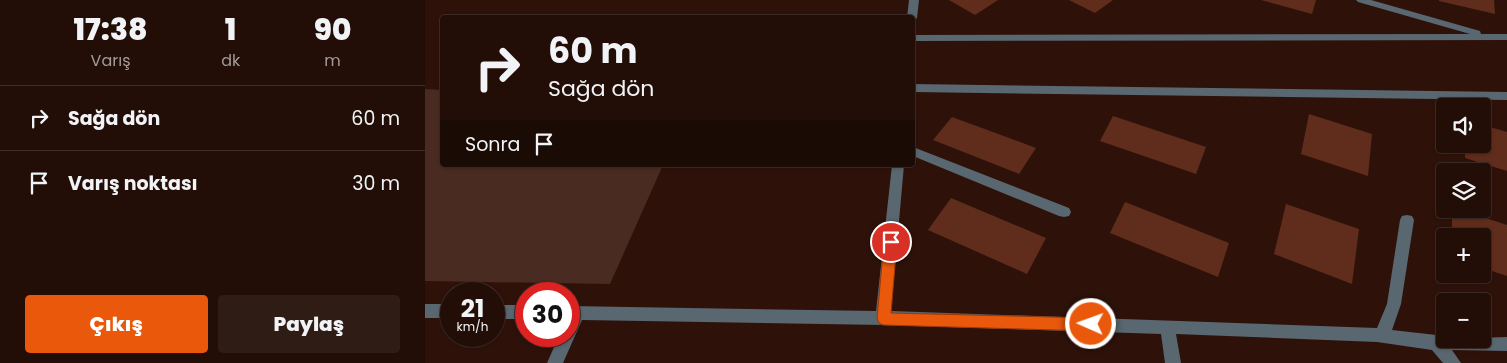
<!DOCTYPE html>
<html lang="tr">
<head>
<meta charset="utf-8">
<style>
	:root { --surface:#220e07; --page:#2e1c15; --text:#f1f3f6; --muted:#a29c9b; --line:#3f2e28; --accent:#ea580c }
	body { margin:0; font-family:Poppins,sans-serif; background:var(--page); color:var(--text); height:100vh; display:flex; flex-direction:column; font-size:19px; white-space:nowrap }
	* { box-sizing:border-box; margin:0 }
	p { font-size:16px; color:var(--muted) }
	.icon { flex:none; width:28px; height:28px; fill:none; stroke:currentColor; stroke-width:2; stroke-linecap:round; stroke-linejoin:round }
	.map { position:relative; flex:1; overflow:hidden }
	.sheet { display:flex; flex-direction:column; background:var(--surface); width:425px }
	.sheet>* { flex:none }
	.hud { position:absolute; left:15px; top:15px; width:475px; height:152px; border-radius:5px; box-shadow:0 1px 4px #0004,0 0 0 1px var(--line); background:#220e07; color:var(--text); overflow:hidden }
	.controls { position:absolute; left:1011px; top:98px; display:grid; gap:10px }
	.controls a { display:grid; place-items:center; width:55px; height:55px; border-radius:5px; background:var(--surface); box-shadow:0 1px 4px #0004,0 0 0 1px var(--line); font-size:25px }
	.speed { position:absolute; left:15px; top:282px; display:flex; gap:10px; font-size:25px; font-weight:700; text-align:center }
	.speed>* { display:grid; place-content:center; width:65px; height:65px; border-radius:50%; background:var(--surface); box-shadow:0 1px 4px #0004,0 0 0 1px var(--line); line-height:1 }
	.speed small { font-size:12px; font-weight:400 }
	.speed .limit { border:8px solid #d22; background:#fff; color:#111 }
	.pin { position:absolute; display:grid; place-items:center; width:42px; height:42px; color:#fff; margin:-21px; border:2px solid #fff; border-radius:50%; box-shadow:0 1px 5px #0007 }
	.me { position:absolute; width:55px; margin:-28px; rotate:272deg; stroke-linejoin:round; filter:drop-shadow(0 0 4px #0008) }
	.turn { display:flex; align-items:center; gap:18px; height:105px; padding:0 25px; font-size:22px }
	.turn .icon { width:65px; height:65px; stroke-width:2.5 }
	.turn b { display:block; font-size:35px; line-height:42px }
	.then { display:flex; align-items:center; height:48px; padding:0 25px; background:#0003; gap:10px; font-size:19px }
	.eta { display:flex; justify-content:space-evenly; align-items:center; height:85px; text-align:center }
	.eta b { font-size:30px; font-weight:800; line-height:35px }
	.button { display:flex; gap:10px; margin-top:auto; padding:10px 25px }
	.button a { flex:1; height:58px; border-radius:5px; background:var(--accent); color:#fff; font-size:20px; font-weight:800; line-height:58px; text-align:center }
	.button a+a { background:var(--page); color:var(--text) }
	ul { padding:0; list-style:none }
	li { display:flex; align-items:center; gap:15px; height:65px; padding:0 25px; border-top:1px solid var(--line) }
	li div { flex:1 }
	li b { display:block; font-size:19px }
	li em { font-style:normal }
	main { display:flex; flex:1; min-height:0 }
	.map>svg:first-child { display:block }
	.green { fill:#4a2b22 }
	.building { fill:#602c1c }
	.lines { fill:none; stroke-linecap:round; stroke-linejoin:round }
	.minor { fill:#596770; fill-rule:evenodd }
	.route { fill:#ea580c; stroke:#983908 }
</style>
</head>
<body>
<main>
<section class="sheet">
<div class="eta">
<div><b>17:38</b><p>Varış</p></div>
<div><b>1</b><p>dk</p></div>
<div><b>90</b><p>m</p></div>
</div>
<ul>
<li><svg class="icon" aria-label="right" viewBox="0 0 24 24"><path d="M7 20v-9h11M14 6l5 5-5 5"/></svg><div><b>Sağa dön</b></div><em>60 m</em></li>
<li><svg class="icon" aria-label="arrive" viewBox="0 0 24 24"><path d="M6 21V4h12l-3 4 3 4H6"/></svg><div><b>Varış noktası</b></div><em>30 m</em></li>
</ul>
<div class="button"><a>Çıkış</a><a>Paylaş</a></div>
</section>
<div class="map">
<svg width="1082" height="363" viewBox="0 0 1082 363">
	<rect width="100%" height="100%" fill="#2e1209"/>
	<path class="green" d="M0 89 17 90 18 165H238L185 284 0 281Z"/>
	<path class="building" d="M524 0H573L550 15Z
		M644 0H688L670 13Z
		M836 0H891L887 14Z
		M1014 0H1069L1070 14 1014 1Z
		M884 114 947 134 943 176 876 154Z
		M688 116 781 147 771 174 675 141Z
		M527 117 611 148 594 174 508 140Z
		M1058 125 1082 132V171L1040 158V144H1058Z
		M526 198 621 238 602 274 503 230Z
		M700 202 804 243 793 277 685 233Z
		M861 204 934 229 927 284 849 254Z
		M1027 209H1033L1082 225V276L1058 268V236H1027Z"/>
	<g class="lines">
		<path class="minor" d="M484 0H494L492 18 488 21V18H482Z
			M931 0H946L1055 31 1056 34H1082V40L488 41V35L1045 34 933 2Z
			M488 84 1082 92V100L488 92Z
			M488 147 644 208 646 212 644 216 639 217 634 216 488 156Z
			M467 165H479L466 311 952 328 962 304 975 220 977 216 982 215 987 216 989 220 976 304 967 330 1020 336V339L1082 337V351L1027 350 1036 363H1018L1007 350 952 342 751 334 756 363H740L736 334 458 325 157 320 138 363H122L134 336H144V306L451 311Z
			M0 304H26V318H0Z
			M69 305H101V319H69Z"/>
	</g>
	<path class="route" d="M466 237 470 238 472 242 466 313 666 318 671 320 673 324 671 329 666 331 458 325 454 323 452 318 459 242 461 238Z"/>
</svg>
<div class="controls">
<a><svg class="icon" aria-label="sound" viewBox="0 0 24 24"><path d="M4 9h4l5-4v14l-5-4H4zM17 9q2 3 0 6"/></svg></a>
<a><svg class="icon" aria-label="layers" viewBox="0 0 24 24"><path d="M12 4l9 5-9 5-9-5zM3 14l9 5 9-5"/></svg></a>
<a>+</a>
<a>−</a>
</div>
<div class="speed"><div>21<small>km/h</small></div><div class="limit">30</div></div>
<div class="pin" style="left:466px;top:242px;background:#d93025"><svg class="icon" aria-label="arrive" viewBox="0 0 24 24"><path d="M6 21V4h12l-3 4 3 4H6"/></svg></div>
<svg class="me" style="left:666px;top:324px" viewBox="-20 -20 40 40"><circle r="17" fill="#ea580c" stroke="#fff" stroke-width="3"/><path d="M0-11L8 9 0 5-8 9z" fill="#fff"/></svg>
<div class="hud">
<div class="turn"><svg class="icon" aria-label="right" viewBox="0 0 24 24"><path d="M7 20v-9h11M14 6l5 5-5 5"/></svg><div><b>60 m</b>Sağa dön</div></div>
<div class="then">Sonra<svg class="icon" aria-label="arrive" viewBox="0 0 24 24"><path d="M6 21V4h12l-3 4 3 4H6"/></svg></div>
</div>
</div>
</main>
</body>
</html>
